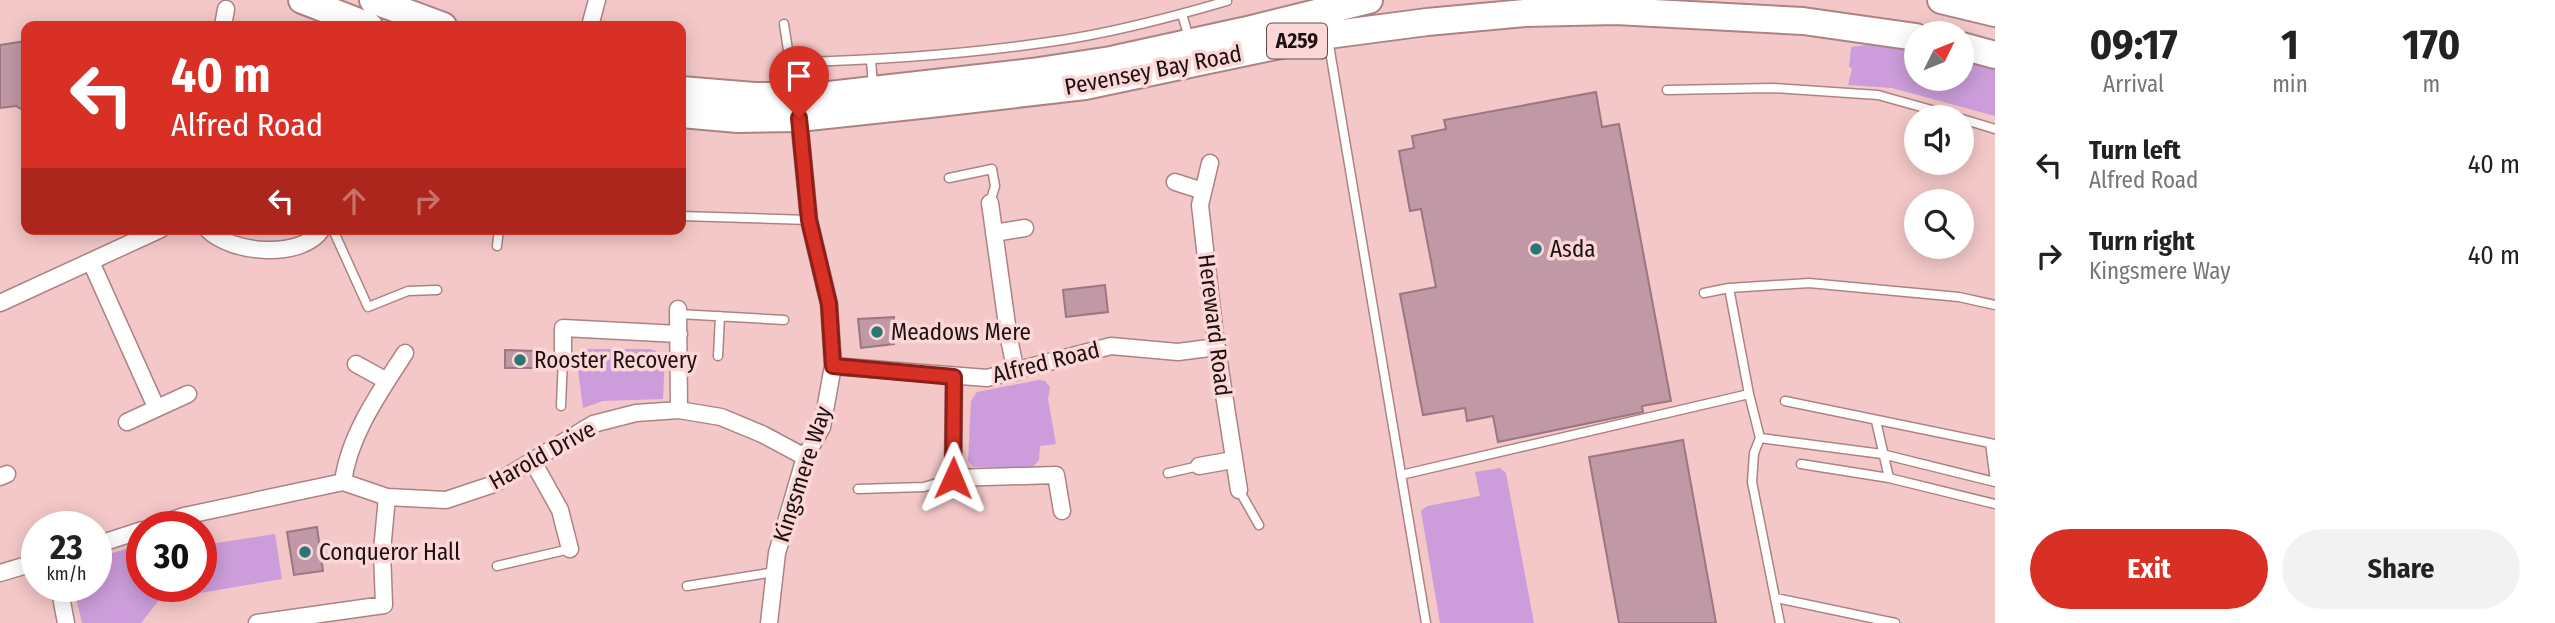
<!DOCTYPE html>
<html lang="en">
<head>
<meta charset="utf-8">
<style>
	:root { --surface:#fff; --page:#f2f2f2; --text:#222; --muted:#767676; --accent:#d93025 }
	body { margin:0; font-family:"Fira Sans Condensed",sans-serif; background:var(--page); color:var(--text); height:100vh; display:flex; flex-direction:column; font-size:26px; white-space:nowrap }
	* { box-sizing:border-box; margin:0 }
	p { font-size:23px; color:var(--muted) }
	.icon { flex:none; width:38px; height:38px; fill:none; stroke:currentColor; stroke-width:2; stroke-linecap:round; stroke-linejoin:round }
	.map { position:relative; flex:1; overflow:hidden }
	.sheet { display:flex; flex-direction:column; background:var(--surface); width:560px }
	.sheet>* { flex:none }
	.top-card { position:absolute; left:21px; top:21px; width:665px; height:214px; border-radius:14px; box-shadow:0 4px 18px #0003; background:#d93025; color:#fff; overflow:hidden }
	.needle { width:46px; rotate:47deg }
	.controls { position:absolute; left:1904px; top:21px; display:grid; gap:14px }
	.controls a { display:grid; place-items:center; width:70px; height:70px; border-radius:50%; background:var(--surface); box-shadow:0 4px 18px #0003; font-size:35px }
	.speed { position:absolute; left:21px; top:511px; display:flex; gap:14px; font-size:35px; font-weight:700; text-align:center }
	.speed>* { display:grid; place-content:center; width:91px; height:91px; border-radius:50%; background:var(--surface); box-shadow:0 4px 18px #0003; line-height:1 }
	.speed small { font-size:18px; font-weight:400 }
	.speed .limit { border:10px solid #d22; background:#fff; color:#111 }
	.pin { position:absolute; display:grid; place-items:center; width:60px; height:60px; color:#fff; margin:-72px -30px; border-radius:50% 50% 50% 0; rotate:-45deg; box-shadow:0 0 7px #0007 }
	.pin .icon { rotate:45deg }
	.me { position:absolute; width:77px; margin:-38px; rotate:1deg; stroke-linejoin:round; filter:drop-shadow(0 0 5px #0008) }
	.turn { display:flex; align-items:center; gap:24px; height:147px; padding:0 35px; font-size:32px }
	.turn .icon { width:91px; height:91px; stroke-width:2.5 }
	.turn b { display:block; font-size:49px; line-height:60px }
	.lanes { display:flex; align-items:center; height:66px; padding:0 35px; background:#0003; justify-content:center; gap:35px; direction:ltr }
	.lanes .off { opacity:.35 }
	.eta { display:flex; justify-content:space-evenly; align-items:center; height:119px; text-align:center }
	.eta b { font-size:42px; font-weight:700; line-height:49px }
	.action { display:flex; gap:14px; margin-top:auto; padding:14px 35px }
	.action a { flex:1; height:80px; border-radius:42px; background:var(--accent); color:#fff; font-size:28px; font-weight:700; line-height:80px; text-align:center }
	.action a+a { background:var(--page); color:var(--text) }
	ul { padding:0; list-style:none }
	li { display:flex; align-items:center; gap:21px; height:91px; padding:0 35px }
	li div { flex:1 }
	li b { display:block; font-size:26px }
	li em { font-style:normal }
	main { display:flex; flex:1; min-height:0 }
	.map>svg:first-child { display:block }
	.green { fill:#cc9dda }
	.building { fill:#c198a5; stroke:#9c7682; stroke-width:2 }
	.lines { fill:none; stroke-linecap:round; stroke-linejoin:round }
	.service-casing { stroke:#ac8383; stroke-width:11 }
	.minor-casing { stroke:#ac8383; stroke-width:19 }
	.primary-casing { stroke:#ac8383; stroke-width:30 }
	.service { stroke:#fff; stroke-width:8 }
	.minor { stroke:#fff; stroke-width:16 }
	.primary { stroke:#fff; stroke-width:26 }
	.route-casing { stroke:#8d1f18; stroke-width:18 }
	.route { stroke:#d93025; stroke-width:12 }
	.poi-dot { fill:#2c7678; stroke:#fbd7d7; stroke-width:2.5 }
	.labels { text-anchor:middle; stroke-width:7; stroke-linejoin:round; paint-order:stroke }
	.shield { fill:#fbd7d7; stroke:#604b4c; stroke-width:2 }
	.shield-label { font-size:21px; font-weight:bold; fill:#1e0f10 }
	.street-label { font-size:23px; fill:#1e0f10; stroke:#fbd7d7 }
	.poi-label { font-size:23px; fill:#1e0f10; stroke:#fbd7d7; text-anchor:start }
</style>
</head>
<body>
<main>
<div class="map">
<svg width="1995" height="623" viewBox="0 0 1995 623">
	<rect width="100%" height="100%" fill="#f4c8c8"/>
	<path class="green" d="M1881 43 1916 49V79H1962V59L1995 66V116L1892 88 1848 85 1852 68 1849 67 1851 47Z
		M587 349H651L665 356 663 399 603 401 583 408 577 363Z
		M1039 380 1045 381 1050 387 1048 399 1056 444 1040 446 1039 460 1032 468 974 467 968 461 971 401 977 392Z
		M1500 468 1506 473 1534 623H1440L1421 511 1427 506 1480 496 1475 472Z
		M275 534 282 579 159 600 141 623H82L73 586H96V558L142 544V586H201V541L211 583 209 544Z"/>
	<path class="building" d="M26 41V112L16 106 0 108V45Z
		M1596 92 1602 127 1619 124 1671 401 1642 406 1643 412 1498 442 1493 416 1467 421 1465 408 1423 415 1400 294 1436 287 1421 209 1410 211 1399 151 1414 148 1412 136 1446 129 1444 120Z
		M1105 285 1108 312 1066 317 1063 290Z
		M894 317V344L861 348 858 319Z
		M505 350 534 351V368H505Z
		M1683 440 1716 623H1619L1589 457Z
		M317 527 323 571 294 575 287 532Z"/>
	<g class="lines">
		<defs>
			<path id="service" d="M1182 14 1189 38
				M784 24 788 50 797 62C881 60 966 54 1049 42 1109 34 1169 18 1227 1
				M1328 39 1426 623
				M871 60 873 86
				M1667 90 1773 88 1878 95 1957 117
				M1962 119 1995 129
				M949 178 992 169 995 186 990 203
				M681 216 809 220
				M330 229 334 232 368 307 408 291 437 290
				M497 246 499 229
				M1704 293 1729 288
				M679 314 784 320
				M718 356 720 316
				M1785 401 1995 444
				M561 406 563 357
				M1876 421 1889 478
				M1760 438 1882 454 1995 482
				M1990 443 1995 481
				M1801 464 1889 478 1995 504
				M1168 473 1199 466
				M1401 475 1749 394
				M858 489 924 487 953 478
				M1239 490 1259 525
				M497 566 570 549
				M687 586 775 572
				M1776 598 1895 623
				M1780 623 1752 482 1754 453 1760 438 1749 394 1729 288 1809 283 1959 297 1995 305"/>
			<path id="minor" d="M223 26 226 9
				M590 26 597 0
				M1210 163 1200 205 1215 337 1239 490
				M1175 182 1203 191
				M990 203 1009 339 1016 372
				M207 229C231 254 302 260 322 229
				M994 233 1025 228
				M91 262 156 407
				M0 303 161 229
				M678 309 679 410
				M563 357V328L679 334
				M356 364 387 381
				M833 366 987 378 1111 346 1178 352 1217 347
				M954 377 953 478 1056 475 1062 511
				M127 422 188 394
				M532 460 560 510 570 549
				M1199 466 1233 460
				M0 477 7 474
				M343 482C349 435 380 392 405 353
				M152 527 184 516 343 482 387 497 446 500 494 484 593 424 636 413 679 410 721 417 762 434 805 457
				M96 545 142 530
				M0 573 37 562
				M59 586 66 623
				M257 623 384 605 382 551 387 497
				M769 623 777 553 805 457 822 427 833 366 829 304 809 220 799 118"/>
			<path id="primary" d="M302 0 369 26
				M373 0 443 26
				M1941 0 1995 13
				M1962 46 1995 55
				M681 90 754 96H820L1032 72 1111 60 1243 31 1369 0
				M681 114 738 119 799 118 939 103 1085 86 1328 35 1427 22 1525 13 1616 11 1803 21 1916 37"/>
		</defs>
		<use href="#service" class="service-casing"/>
		<use href="#minor" class="minor-casing"/>
		<use href="#primary" class="primary-casing"/>
		<use href="#service" class="service"/>
		<use href="#minor" class="minor"/>
		<use href="#primary" class="primary"/>
	</g>
	<g class="lines">
		<defs>
			<path id="route" d="M799 118 809 220 829 304 833 366 954 377 953 478"/>
		</defs>
		<use href="#route" class="route-casing"/>
		<use href="#route" class="route"/>
	</g>
	<g class="poi-dot">
		<circle cx="1536" cy="249" r="7"/>
		<circle cx="877" cy="332" r="7"/>
		<circle cx="520" cy="360" r="7"/>
		<circle cx="305" cy="552" r="7"/>
	</g>
	<g class="labels">
		<rect class="shield" x="1267" y="23.5" width="60" height="35" rx="5"/>
		<g class="shield-label">
			<text x="1297" y="48">A259</text>
		</g>
		<g class="street-label">
			<text transform="translate(1153 70) rotate(-11)" y="8">Pevensey Bay Road</text>
			<text transform="translate(1215 325) rotate(83)" y="8">Hereward Road</text>
			<text transform="translate(1046 362) rotate(-14)" y="8">Alfred Road</text>
			<text transform="translate(542 455) rotate(-29)" y="8">Harold Drive</text>
			<text transform="translate(802 474) rotate(-72)" y="8">Kingsmere Way</text>
		</g>
		<g class="poi-label">
			<text x="1550" y="257">Asda</text>
			<text x="891" y="340">Meadows Mere</text>
			<text x="534" y="368">Rooster Recovery</text>
			<text x="319" y="560">Conqueror Hall</text>
		</g>
	</g>
</svg>
<div class="controls">
<a><svg class="needle" viewBox="-14 -14 28 28"><path d="M0-13l5 13h-10z" fill="#e53935"/><path d="M0 13l5-13h-10z" fill="#767676"/></svg></a>
<a><svg class="icon" aria-label="sound" viewBox="0 0 24 24"><path d="M4 9h4l5-4v14l-5-4H4zM17 9q2 3 0 6"/></svg></a>
<a><svg class="icon" aria-label="search" viewBox="0 0 24 24"><circle cx="10" cy="10" r="6"/><path d="M15 15l6 6"/></svg></a>
</div>
<div class="speed"><div>23<small>km/h</small></div><div class="limit">30</div></div>
<div class="pin" style="left:799px;top:118px;background:#d93025"><svg class="icon" aria-label="arrive" viewBox="0 0 24 24"><path d="M6 21V4h12l-3 4 3 4H6"/></svg></div>
<svg class="me" style="left:953px;top:478px" viewBox="-20 -20 40 40"><path d="M0-17L14 15 0 8-14 15z" fill="#d93025" stroke="#fff" stroke-width="4"/></svg>
<div class="top-card">
<div class="turn"><svg class="icon" aria-label="left" viewBox="0 0 24 24"><path d="M17 20v-9H6M10 6l-5 5 5 5"/></svg><div><b>40 m</b>Alfred Road</div></div>
<div class="lanes"><svg class="icon" aria-label="left" viewBox="0 0 24 24"><path d="M17 20v-9H6M10 6l-5 5 5 5"/></svg><svg class="icon off" aria-label="ahead" viewBox="0 0 24 24"><path d="M12 20V5M6 11l6-6 6 6"/></svg><svg class="icon off" aria-label="right" viewBox="0 0 24 24"><path d="M7 20v-9h11M14 6l5 5-5 5"/></svg></div>
</div>
</div>
<section class="sheet">
<div class="eta">
<div><b>09:17</b><p>Arrival</p></div>
<div><b>1</b><p>min</p></div>
<div><b>170</b><p>m</p></div>
</div>
<ul>
<li><svg class="icon" aria-label="left" viewBox="0 0 24 24"><path d="M17 20v-9H6M10 6l-5 5 5 5"/></svg><div><b>Turn left</b><p>Alfred Road</p></div><em>40 m</em></li>
<li><svg class="icon" aria-label="right" viewBox="0 0 24 24"><path d="M7 20v-9h11M14 6l5 5-5 5"/></svg><div><b>Turn right</b><p>Kingsmere Way</p></div><em>40 m</em></li>
</ul>
<div class="action"><a>Exit</a><a>Share</a></div>
</section>
</main>
</body>
</html>
